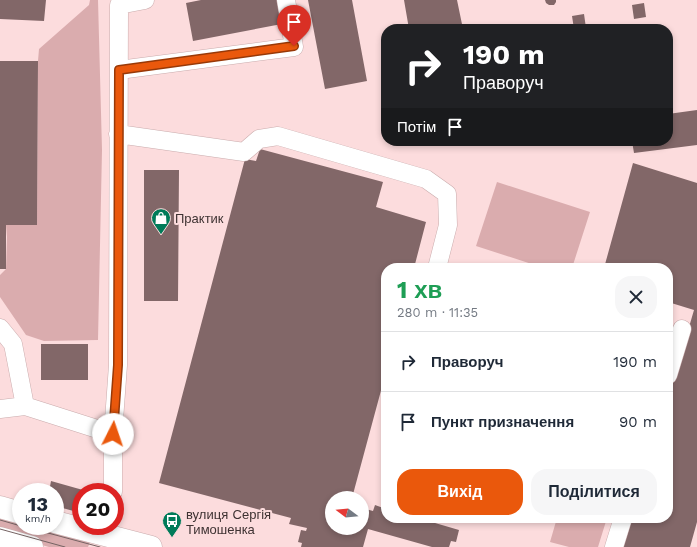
<!DOCTYPE html>
<html lang="uk">
<head>
<meta charset="utf-8">
<style>
	:root { --surface:#fff; --page:#f6f6f7; --text:#1f2937; --muted:#747a83; --line:#e0e1e3; --accent:#ea580c }
	body { margin:0; font-family:"Work Sans",sans-serif; background:var(--page); color:var(--text); height:100vh; display:flex; flex-direction:column; font-size:15px; white-space:nowrap }
	* { box-sizing:border-box; margin:0 }
	p { font-size:13px; color:var(--muted) }
	.icon { flex:none; width:22px; height:22px; fill:none; stroke:currentColor; stroke-width:2; stroke-linecap:round; stroke-linejoin:round }
	.map { position:relative; flex:1; overflow:hidden }
	.sheet { position:absolute; left:381px; top:263px; width:292px; height:260px; display:flex; flex-direction:column; background:var(--surface); border-radius:16px; box-shadow:0 2px 6px #0003 }
	.sheet>* { flex:none }
	.hud { position:absolute; left:381px; top:24px; width:292px; height:122px; border-radius:16px; box-shadow:0 2px 6px #0003; background:#202124; color:#fff; overflow:hidden }
	.needle { width:26px; rotate:286deg }
	.fabs { position:absolute; left:325px; top:491px; display:grid; gap:8px }
	.fabs a { display:grid; place-items:center; width:44px; height:44px; border-radius:50%; background:var(--surface); box-shadow:0 2px 6px #0003; font-size:20px }
	.speed { position:absolute; left:12px; top:483px; display:flex; gap:8px; font-size:20px; font-weight:700; text-align:center }
	.speed>* { display:grid; place-content:center; width:52px; height:52px; border-radius:50%; background:var(--surface); box-shadow:0 2px 6px #0003; line-height:1 }
	.speed small { font-size:10px; font-weight:400 }
	.speed .limit { border:6px solid #d22; background:#fff; color:#111 }
	.pin { position:absolute; display:grid; place-items:center; width:34px; height:34px; color:#fff; margin:-41px -17px; border-radius:50% 50% 50% 0; rotate:-45deg; box-shadow:0 0 4px #0007 }
	.pin .icon { rotate:45deg }
	.me { position:absolute; width:44px; margin:-22px; rotate:4deg; stroke-linejoin:round; filter:drop-shadow(0 0 3px #0008) }
	.turn { display:flex; align-items:center; gap:14px; height:84px; padding:0 16px; font-size:18px }
	.turn .icon { width:52px; height:52px; stroke-width:2.5 }
	.turn b { display:block; font-size:28px; line-height:34px }
	.then { display:flex; align-items:center; height:38px; padding:0 16px; background:#0003; gap:8px; font-size:15px }
	.round { display:grid; place-items:center; flex:none; width:42px; height:42px; border-radius:16px; background:var(--page) }
	.overview { display:flex; align-items:center; justify-content:space-between; height:68px; padding:0 16px }
	h1 { font-size:24px; font-weight:700; line-height:30px; color:#1e9e55 }
	.cta { display:flex; gap:8px; margin-top:auto; padding:8px 16px }
	.cta a { flex:1; height:46px; border-radius:16px; background:var(--accent); color:#fff; font-size:16px; font-weight:700; line-height:46px; text-align:center }
	.cta a+a { background:var(--page); color:var(--text) }
	ul { padding:0; list-style:none }
	li { display:flex; align-items:center; gap:12px; height:60px; padding:0 16px; border-top:1px solid var(--line) }
	li div { flex:1 }
	li b { display:block; font-size:15px }
	li em { font-style:normal }
	.map>svg:first-child { display:block }
	.green { fill:#daacae }
	.building { fill:#826768 }
	.lines { fill:none; stroke-linecap:round; stroke-linejoin:round }
	.minor-casing { stroke:#caacad; stroke-width:19 }
	.major-casing { stroke:#caacad; stroke-width:23 }
	.minor { stroke:#fff; stroke-width:18 }
	.major { stroke:#fff; stroke-width:22 }
	.tram { stroke:#756363; stroke-width:1 }
	.route-casing { stroke:#983908; stroke-width:10 }
	.route { stroke:#ea580c; stroke-width:7 }
	.labels { text-anchor:middle; stroke-width:4; stroke-linejoin:round; paint-order:stroke }
	.poi-label { font-size:13px; fill:#3e3232; stroke:#fcdcdd; text-anchor:start }
</style>
</head>
<body>
<div class="map">
<svg width="697" height="547" viewBox="0 0 697 547">
	<rect width="100%" height="100%" fill="#fcdcdd"/>
	<path class="green" d="M90 0H98L102 150 98 340 44 341 26 335 0 297V275L6 269 7 237 6 225H37L38 61 39 49 89 5Z
		M497 182 590 212 572 268H544L476 246Z
		M0 517 21 523V526H33L90 542 88 547H49L0 533Z
		M557 518H607L598 547H569L550 542Z"/>
	<path class="building" d="M0 0H46L44 21 0 19Z
		M201 0H283L287 23 193 41 186 3Z
		M308 0H352L367 81 325 89Z
		M404 0H457L463 29H409Z
		M545 0H556V2L554 5H549L546 3Z
		M644 3 646 17 634 19 632 5Z
		M584 14 586 28 574 29 572 16Z
		M0 61H38L37 225H6V269H0Z
		M697 110V145L634 153 632 141H668V114Z
		M260 149 383 182 376 207 426 222 414 268H386V372L352 498H332V528H362V508L373 511 375 505 386 509V518H418L459 530 456 542 451 541 449 547H432L368 529 363 547H301L302 543 298 542 301 530 306 531 307 528 289 524 291 518 159 483 245 159 256 161Z
		M633 163 697 183V522L690 547H623L632 518H668V399L694 310 668 302V268H604Z
		M144 170H179L178 301H144Z
		M41 344H88V380H41Z
		M51 481 90 492H81V513L55 506V492H49Z"/>
	<g class="lines">
		<defs>
			<path id="minor" d="M119 70 294 47 286 0
				M118 134 244 152 259 139 278 136 426 179 447 194 448 225 437 268
				M0 328 13 344 25 406
				M668 375 682 329
				M0 409 25 406 113 434
				M113 492V434L118 365 119 5 145 0
				M614 547 623 518"/>
			<path id="major" d="M0 507 21 513
				M55 522 151 547
				M0 538 32 547"/>
		</defs>
		<use href="#minor" class="minor-casing"/>
		<use href="#major" class="major-casing"/>
		<use href="#minor" class="minor"/>
		<use href="#major" class="major"/>
		<path class="tram" d="M0 520 21 526
			M22 526 100 547
			M0 529 65 547"/>
	</g>
	<g class="lines">
		<defs>
			<path id="route" d="M113 434 118 365 119 70 294 46"/>
		</defs>
		<use href="#route" class="route-casing"/>
		<use href="#route" class="route"/>
	</g>
	<defs>
		<symbol id="shop-pin" viewBox="-11 -11 22 30"><path d="M0 17L-7.5 6A9.5 9.5 0 1 1 7.5 6Z" fill="#007b59" stroke="#fcdcdd"/><path d="M-5-2.5h2.3a2.7 3.5 0 0 1 5.4 0H5L5.5 6h-11ZM-1.5-2.5h3a1.5 2.3 0 0 0-3 0Z" fill="#fff"/></symbol>
		<symbol id="bus-pin" viewBox="-11 -11 22 30"><path d="M0 17L-7.5 6A9.5 9.5 0 1 1 7.5 6Z" fill="#007b59" stroke="#fcdcdd"/><path d="M-5-6H5V4H4V6H2V4H-2V6H-4V4H-5ZM-3.5-4V0h7V-4ZM-3.5 1.2v1.5H-2V1.2ZM2 1.2v1.5H3.5V1.2Z" fill="#fff"/></symbol>
	</defs>
	<g fill-rule="evenodd">
		<use href="#shop-pin" x="150" y="207" width="22" height="30"/>
		<use href="#bus-pin" x="161" y="510" width="22" height="30"/>
	</g>
	<g class="labels">
		<g class="poi-label">
			<text x="175" y="223">Практик</text>
			<text x="186" y="519">вулиця Сергія<tspan x="186" dy="15">Тимошенка</tspan></text>
		</g>
	</g>
</svg>
<div class="fabs">
<a><svg class="needle" viewBox="-14 -14 28 28"><path d="M0-13l5 13h-10z" fill="#e53935"/><path d="M0 13l5-13h-10z" fill="#747a83"/></svg></a>
</div>
<div class="speed"><div>13<small>km/h</small></div><div class="limit">20</div></div>
<div class="pin" style="left:294px;top:46px;background:#d93025"><svg class="icon" aria-label="arrive" viewBox="0 0 24 24"><path d="M6 21V4h12l-3 4 3 4H6"/></svg></div>
<svg class="me" style="left:113px;top:434px" viewBox="-20 -20 40 40"><circle r="19" fill="#fff"/><path d="M0-13L10 11 0 6-10 11z" fill="#ea580c"/></svg>
<div class="hud">
<div class="turn"><svg class="icon" aria-label="right" viewBox="0 0 24 24"><path d="M7 20v-9h11M14 6l5 5-5 5"/></svg><div><b>190 m</b>Праворуч</div></div>
<div class="then">Потім<svg class="icon" aria-label="arrive" viewBox="0 0 24 24"><path d="M6 21V4h12l-3 4 3 4H6"/></svg></div>
</div>
<section class="sheet">
<div class="overview"><div><h1>1 хв</h1><p>280 m · 11:35</p></div><a class="round"><svg class="icon" aria-label="close" viewBox="0 0 24 24"><path d="M6 6l12 12M18 6L6 18"/></svg></a></div>
<ul>
<li><svg class="icon" aria-label="right" viewBox="0 0 24 24"><path d="M7 20v-9h11M14 6l5 5-5 5"/></svg><div><b>Праворуч</b></div><em>190 m</em></li>
<li><svg class="icon" aria-label="arrive" viewBox="0 0 24 24"><path d="M6 21V4h12l-3 4 3 4H6"/></svg><div><b>Пункт призначення</b></div><em>90 m</em></li>
</ul>
<div class="cta"><a>Вихід</a><a>Поділитися</a></div>
</section>
</div>
</body>
</html>
